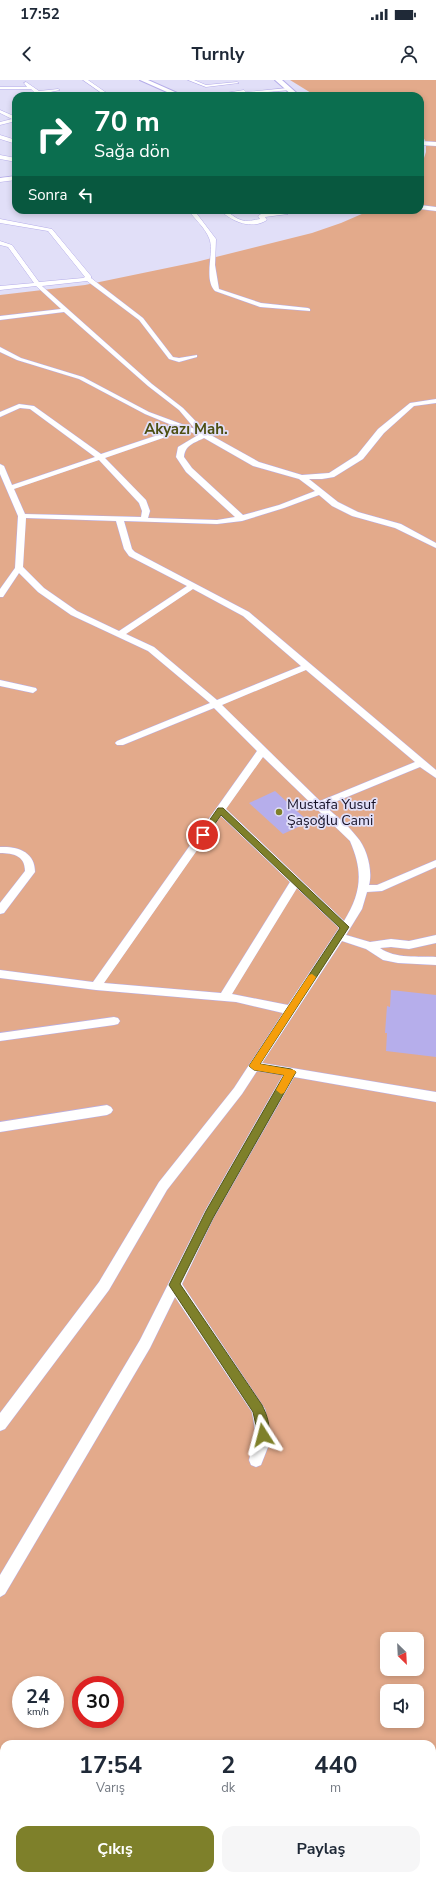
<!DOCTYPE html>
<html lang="tr">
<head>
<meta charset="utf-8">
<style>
	:root { --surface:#fff; --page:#f6f6f7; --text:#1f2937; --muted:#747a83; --accent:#7e802a }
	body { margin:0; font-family:"Nunito Sans",sans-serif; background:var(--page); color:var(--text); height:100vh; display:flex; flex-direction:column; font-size:15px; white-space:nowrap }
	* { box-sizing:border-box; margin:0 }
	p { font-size:13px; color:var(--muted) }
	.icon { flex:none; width:22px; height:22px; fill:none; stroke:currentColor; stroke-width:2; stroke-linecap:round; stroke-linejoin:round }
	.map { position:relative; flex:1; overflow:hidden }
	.details { position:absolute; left:0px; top:1660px; width:436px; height:140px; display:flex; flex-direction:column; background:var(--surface); border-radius:12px 12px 0 0; box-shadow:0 2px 6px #0003 }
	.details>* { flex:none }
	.top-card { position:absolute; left:12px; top:12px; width:412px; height:122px; border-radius:12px; box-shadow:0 2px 6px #0003; background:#0b6e4f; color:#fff; overflow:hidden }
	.needle { width:26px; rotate:156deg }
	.controls { position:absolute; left:380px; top:1552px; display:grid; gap:8px }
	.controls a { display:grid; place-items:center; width:44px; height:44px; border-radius:8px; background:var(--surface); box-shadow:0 2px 6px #0003; font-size:20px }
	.speed { position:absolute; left:12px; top:1596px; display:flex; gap:8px; font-size:20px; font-weight:700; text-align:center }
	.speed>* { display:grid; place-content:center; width:52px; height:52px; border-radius:50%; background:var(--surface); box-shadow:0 2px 6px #0003; line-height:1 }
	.speed small { font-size:10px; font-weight:400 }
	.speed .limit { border:6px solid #d22; background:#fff; color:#111 }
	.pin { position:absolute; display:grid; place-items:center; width:34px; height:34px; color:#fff; margin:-17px; border:2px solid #fff; border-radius:50%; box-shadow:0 1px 4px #0007 }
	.me { position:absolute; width:44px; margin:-22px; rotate:351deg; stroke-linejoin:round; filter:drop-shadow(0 0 3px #0008) }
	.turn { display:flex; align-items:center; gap:14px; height:84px; padding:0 16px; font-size:18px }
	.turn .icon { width:52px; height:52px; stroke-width:2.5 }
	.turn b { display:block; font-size:28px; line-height:34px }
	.then { display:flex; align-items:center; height:38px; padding:0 16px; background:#0003; gap:8px; font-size:15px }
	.eta { display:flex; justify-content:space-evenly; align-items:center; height:68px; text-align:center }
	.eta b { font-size:24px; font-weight:700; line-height:28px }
	.primary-button { display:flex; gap:8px; margin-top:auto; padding:8px 16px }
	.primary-button a { flex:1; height:46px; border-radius:12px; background:var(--accent); color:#fff; font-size:16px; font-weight:700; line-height:46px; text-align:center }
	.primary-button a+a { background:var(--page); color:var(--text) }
	.status { display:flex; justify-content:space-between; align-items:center; height:28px; padding:0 20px; background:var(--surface); direction:ltr }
	.status svg { height:11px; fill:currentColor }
	header { display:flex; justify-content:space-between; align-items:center; height:52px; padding:0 16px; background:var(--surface); font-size:18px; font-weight:700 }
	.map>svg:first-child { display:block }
	.green { fill:#e3aa8b; fill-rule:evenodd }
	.building { fill:#b6aeeb }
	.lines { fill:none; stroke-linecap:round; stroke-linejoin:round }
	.minor-casing { stroke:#b5ade9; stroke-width:1 }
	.tertiary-casing { stroke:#b5ade9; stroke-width:2 }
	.minor { fill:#fff; fill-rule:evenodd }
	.tertiary { fill:#fff; fill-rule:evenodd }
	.route { fill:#7e802a; stroke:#52531b }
	.slow { fill:#f59e0b }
	.poi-dot { fill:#7e802a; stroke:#e1dff8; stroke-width:1.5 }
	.labels { text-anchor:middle; stroke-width:3.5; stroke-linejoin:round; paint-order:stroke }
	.poi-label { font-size:14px; fill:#161228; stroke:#e1dff8; text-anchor:start }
	.far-district-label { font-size:15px; font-weight:bold; fill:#4c4e11; stroke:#e1dff8 }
</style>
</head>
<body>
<div class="status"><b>17:52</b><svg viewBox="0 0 49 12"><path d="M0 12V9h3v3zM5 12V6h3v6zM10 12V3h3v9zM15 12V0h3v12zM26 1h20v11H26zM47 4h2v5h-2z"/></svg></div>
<header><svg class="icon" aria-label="back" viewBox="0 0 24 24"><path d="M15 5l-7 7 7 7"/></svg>Turnly<svg class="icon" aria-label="person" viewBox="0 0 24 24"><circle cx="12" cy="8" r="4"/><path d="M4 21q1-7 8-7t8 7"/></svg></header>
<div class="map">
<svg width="436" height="1800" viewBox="0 0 436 1800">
	<rect width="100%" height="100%" fill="#e1dff8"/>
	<path class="green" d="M290 0H436V1800H0V215L85 205 196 182 312 153 341 143 371 130H420V90L426 72V62L420 52V16H316ZM387 1559H417V1589H387ZM21 1605H55V1639H21ZM81 1605H115V1639H81ZM387 1611H417V1641H387ZM4 1664H432V1796H4Z"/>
	<path class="building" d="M275 711 309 742 283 754 249 723Z
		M391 910 436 915V977L386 971 387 953H385L387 926 390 927Z"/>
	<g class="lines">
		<defs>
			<path id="minor" d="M83 0H88L111 16H106Z
				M188 0H194L206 5 237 2 239 3 206 7Z
				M26 2 39 11 58 9 60 10 41 14 43 16H38L31 9H0V7H27L24 3Z
				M288 8 290 10 246 14 244 12 221 15 219 14 244 10 246 12Z
				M0 30 16 37V41L0 45V42L12 39 0 33Z
				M0 55 16 60V64L0 59Z
				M420 61 436 62V66L420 65Z
				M0 75 16 78V82L0 79Z
				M16 96V100L0 102V98Z
				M420 125 436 127V131L420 129Z
				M188 130H194L216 159 215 185 219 209 261 223 308 228 310 229V231L260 227 215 211C203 199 215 170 209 158 205 148 195 139 188 130Z
				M220 130C229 130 232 137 241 140 247 142 254 140 260 139L258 136 261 134 285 132 288 134 265 137 267 140C252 150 232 142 220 130Z
				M0 139 52 149 91 196V198L143 238 173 277 179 278 197 275V277L179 282 169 279 139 240 87 201 42 206 152 304 183 328 207 353 259 382 302 395 329 393 357 375 378 349 410 323 436 319V323L414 326 384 353 363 379 334 397 322 399H309L338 422 358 432 401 444 436 463V468L395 448 352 436 332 426 319 415 284 428 242 441 217 444 124 441 132 469 135 472 249 532 436 690V698L420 687 325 726C336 736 348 745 357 757 367 768 373 791 369 805H377L436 780V787L382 811 367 812 362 829 346 855 370 862 391 859 409 861 436 855V863L409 869 391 867 380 868C395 879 419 876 436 877V885L398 883 383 880 366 869 342 861 262 983 436 1012V1022L294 997 213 1139 182 1204 265 1329 270 1355 268 1367 261 1385 256 1387 251 1385 249 1380 256 1355 252 1332 175 1217 150 1268 5 1514 0 1517V1495L140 1260 205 1131 283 995 257 991 242 1014 167 1110 109 1210 5 1349 0 1351V1333L99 1202 159 1102 234 1008 283 933 236 922 96 910 0 898V890L93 902 257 671 214 628 123 665H117L115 663 117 661 210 623 148 571 71 535 38 512 19 493 3 517H0V509L15 488 18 436 0 394V384L4 386 12 405 95 377 30 329 20 328 0 337V332L19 324 34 326 101 374 179 348 145 334 79 299 17 280 0 272V267L21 278 83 297 149 332 195 349 179 330 148 306 64 232 0 240V236L61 229 36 206 0 210V206L34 203 8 167 0 165V161L12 165 39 202 83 198 85 197 48 151 0 143ZM186 350 198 355 178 367 176 377 186 392 235 437 217 440 148 438 150 431 146 420 105 378ZM204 358 253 386 299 399 315 411 279 425 243 435 192 388 184 377C185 365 194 363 204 358ZM99 380 139 423 142 431 141 437 25 434 14 409ZM26 438 116 441 124 469 129 476 187 506 119 551 77 531 44 508 23 487ZM193 509 243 536 301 586 217 620 154 567 126 554ZM306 590 415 682 320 721 222 625ZM263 677 350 761C363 791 362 812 344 841L226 729ZM221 736 290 802 221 913 104 903ZM297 808 339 848 288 925 232 914Z
				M0 600 36 608 37 610 33 613 0 606Z
				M0 767C18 766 35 772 35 792L4 833 0 834V823L25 791C25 776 14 773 0 773Z
				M114 937 118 938 120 941 118 944 114 945 0 961V953Z
				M107 1025 111 1027 113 1030 111 1033 107 1035 0 1052V1042Z"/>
			<path id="tertiary" d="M140 0H148L184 16H176Z
				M275 0H282L300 16H293Z"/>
		</defs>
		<use href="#minor" class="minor-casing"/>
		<use href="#tertiary" class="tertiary-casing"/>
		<use href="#minor" class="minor"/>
		<use href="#tertiary" class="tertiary"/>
	</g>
	<path class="route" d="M218 728H223L349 847 260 984 291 989 296 992 213 1138 180 1204 262 1325C267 1335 272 1348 267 1359L263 1360 259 1359 253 1332 169 1205 206 1131 284 995 254 990 249 986 340 848 221 735 206 757H200L199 755Z"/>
	<path class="slow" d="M312 894 316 897 315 899 260 984 294 990 296 992 294 995 284 1013 281 1014 276 1010 284 995 254 990 249 986 309 895Z"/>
	<circle class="poi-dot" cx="279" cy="732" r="4"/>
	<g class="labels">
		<g class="poi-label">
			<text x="287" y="729">Mustafa Yusuf<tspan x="287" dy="16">Şaşoğlu Cami</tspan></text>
		</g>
		<g class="far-district-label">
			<text x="186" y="354">Akyazı Mah.</text>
		</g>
	</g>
</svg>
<div class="controls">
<a><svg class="needle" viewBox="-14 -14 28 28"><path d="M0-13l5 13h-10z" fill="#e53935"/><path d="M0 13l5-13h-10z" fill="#747a83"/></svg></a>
<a><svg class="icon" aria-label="sound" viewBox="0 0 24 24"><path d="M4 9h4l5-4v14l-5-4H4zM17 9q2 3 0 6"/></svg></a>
</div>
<div class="speed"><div>24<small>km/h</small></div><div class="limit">30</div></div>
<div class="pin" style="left:203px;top:755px;background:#d93025"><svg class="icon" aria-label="arrive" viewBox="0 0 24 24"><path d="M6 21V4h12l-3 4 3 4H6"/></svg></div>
<svg class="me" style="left:263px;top:1355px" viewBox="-20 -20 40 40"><path d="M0-17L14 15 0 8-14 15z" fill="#7e802a" stroke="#fff" stroke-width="4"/></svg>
<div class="top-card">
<div class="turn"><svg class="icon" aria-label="right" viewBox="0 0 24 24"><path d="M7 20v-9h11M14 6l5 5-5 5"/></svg><div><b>70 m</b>Sağa dön</div></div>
<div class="then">Sonra<svg class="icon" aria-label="left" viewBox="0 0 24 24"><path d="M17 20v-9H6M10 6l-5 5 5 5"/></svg></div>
</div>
<section class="details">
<div class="eta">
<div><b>17:54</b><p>Varış</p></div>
<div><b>2</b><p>dk</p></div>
<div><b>440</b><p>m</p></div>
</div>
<div class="primary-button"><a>Çıkış</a><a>Paylaş</a></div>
</section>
</div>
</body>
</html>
